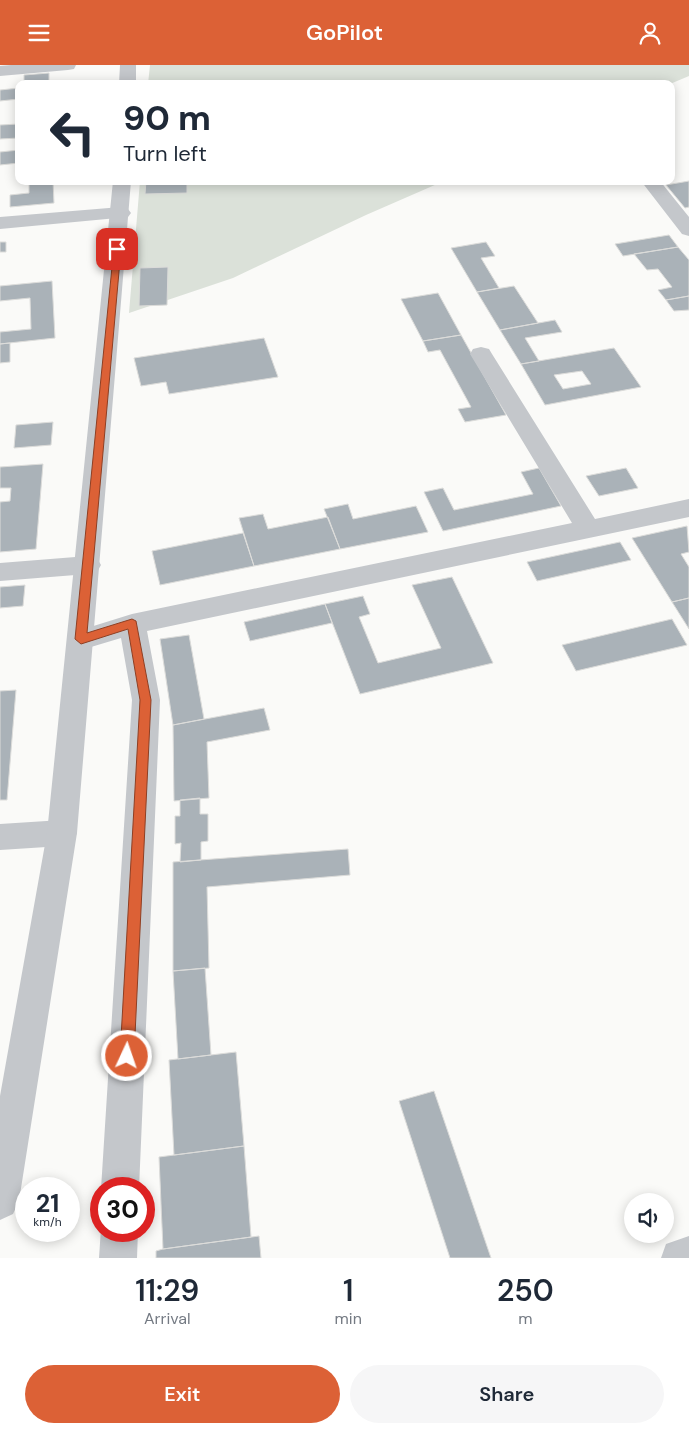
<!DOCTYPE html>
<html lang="en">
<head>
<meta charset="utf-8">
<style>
	:root { --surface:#fff; --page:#f6f6f7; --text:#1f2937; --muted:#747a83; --accent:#dc6136 }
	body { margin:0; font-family:"DM Sans",sans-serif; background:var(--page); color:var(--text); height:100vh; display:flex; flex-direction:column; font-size:19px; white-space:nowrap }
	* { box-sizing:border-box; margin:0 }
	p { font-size:16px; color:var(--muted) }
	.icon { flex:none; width:28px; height:28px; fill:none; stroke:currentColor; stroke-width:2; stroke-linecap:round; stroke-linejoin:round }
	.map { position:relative; height:1193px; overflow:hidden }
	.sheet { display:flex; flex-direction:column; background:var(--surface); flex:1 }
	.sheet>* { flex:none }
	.hud { position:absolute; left:15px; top:15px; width:660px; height:105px; border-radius:10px; box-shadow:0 2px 12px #0003; background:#fff; color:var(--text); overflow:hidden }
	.controls { position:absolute; left:624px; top:1128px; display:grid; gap:10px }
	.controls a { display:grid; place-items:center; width:50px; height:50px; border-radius:50%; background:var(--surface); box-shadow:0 2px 12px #0003; font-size:25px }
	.speed { position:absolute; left:15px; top:1112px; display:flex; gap:10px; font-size:25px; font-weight:700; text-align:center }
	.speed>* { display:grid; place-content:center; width:65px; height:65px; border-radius:50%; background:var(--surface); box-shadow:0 2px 12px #0003; line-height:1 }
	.speed small { font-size:12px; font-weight:400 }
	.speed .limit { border:8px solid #d22; background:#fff; color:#111 }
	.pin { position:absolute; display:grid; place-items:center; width:42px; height:42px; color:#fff; margin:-21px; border-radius:10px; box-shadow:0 2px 8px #0006 }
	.me { position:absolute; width:55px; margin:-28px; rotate:3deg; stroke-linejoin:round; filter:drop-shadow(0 0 4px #0008) }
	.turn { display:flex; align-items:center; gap:18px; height:105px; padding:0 25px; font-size:22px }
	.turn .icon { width:65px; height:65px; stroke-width:2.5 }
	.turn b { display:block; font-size:35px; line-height:42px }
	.eta { display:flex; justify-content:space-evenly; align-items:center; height:85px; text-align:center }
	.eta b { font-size:30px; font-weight:600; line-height:35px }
	.action { display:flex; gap:10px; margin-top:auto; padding:10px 25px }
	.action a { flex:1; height:58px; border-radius:30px; background:var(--accent); color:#fff; font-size:20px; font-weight:600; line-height:58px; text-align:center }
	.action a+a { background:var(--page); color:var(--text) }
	header { display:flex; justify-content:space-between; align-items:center; height:65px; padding:0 25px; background:var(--accent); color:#fff; font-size:22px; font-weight:600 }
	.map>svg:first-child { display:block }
	.green { fill:#dbe1d9 }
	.building { fill:#aab2b8; stroke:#dcdcda; fill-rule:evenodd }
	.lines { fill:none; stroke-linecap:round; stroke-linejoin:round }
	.minor { fill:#c4c7cb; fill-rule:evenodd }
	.tertiary { fill:#c4c7cb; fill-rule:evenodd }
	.route { fill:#dc6136; stroke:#8f3f23 }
</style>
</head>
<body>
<header><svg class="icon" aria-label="menu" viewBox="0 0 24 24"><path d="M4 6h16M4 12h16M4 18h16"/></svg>GoPilot<svg class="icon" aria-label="person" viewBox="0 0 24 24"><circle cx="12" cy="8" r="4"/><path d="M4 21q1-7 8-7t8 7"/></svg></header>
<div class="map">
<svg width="689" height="1193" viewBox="0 0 689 1193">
	<rect width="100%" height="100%" fill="#fafaf8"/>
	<path class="green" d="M150 0H689V11L670 19H148Z
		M140 116H444L366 150 233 213 129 248Z"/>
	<path class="building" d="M49 8V19H24V10Z
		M19 23V34L0 36V25Z
		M19 59V73L0 74V60Z
		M19 85V98L0 100V87Z
		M29 116H53L54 138 10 142V130L29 128Z
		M146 116H187V128L145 129Z
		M689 116V142L685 143 666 120Z
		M669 170 678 182 623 191 615 179Z
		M0 177H6V187H0Z
		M486 177 495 191 481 193 499 223 477 227 451 183Z
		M678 182 689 195V231L666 235 658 225 672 222 658 204 647 205 634 189Z
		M168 202 167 240 139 241 140 203Z
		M52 216 55 273 0 279V267L31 264 30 233 0 236V221Z
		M514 221 538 258 500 265 477 227Z
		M438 228 461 270 423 276 401 234Z
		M689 231V245L674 246 666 235Z
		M555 255 562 267 525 273 539 296 521 299 500 265Z
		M461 270 506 350 465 357 458 344 471 342 440 285 428 287 423 276Z
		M264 273 278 312 169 329 166 317 141 321 134 293Z
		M10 278V297L0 298V279Z
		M614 283 641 322 545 340 521 299ZM582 306 591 319 563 324 554 310Z
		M53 357 51 380 14 383 16 360Z
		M43 399 36 484 0 487V437L10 436 11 423H0V402Z
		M539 403 561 441 443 466 424 427 443 423 454 445 533 429 521 407Z
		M626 403 638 423 599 431 586 411Z
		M348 439 353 454 416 441 428 467 340 484 324 444Z
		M263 449 268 464 328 452 340 484 254 501 239 453Z
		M687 461 689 487 681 489 689 502V533L672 537 632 473Z
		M243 468 254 501 160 520 152 486Z
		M620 477 631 495 537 516 527 497Z
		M452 512 493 598 360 629 325 539 363 531 370 549 359 552 378 598 441 583 412 520Z
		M25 520 23 541 0 543V522Z
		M689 533V564L672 537Z
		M325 539 332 558 250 576 244 557Z
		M672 554 687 580 576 606 562 580Z
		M189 570 204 654 173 660 160 574Z
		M16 625 7 735H0V626Z
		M264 643 270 665 207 677 209 733 174 736 173 660Z
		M200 733V749H208V776L201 777V795L180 797 181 778 175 779V751H180V735Z
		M348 784 350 810 207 822 209 903 173 906V797Z
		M205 903 211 990 178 994 173 906Z
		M236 987 244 1081 174 1090 169 995Z
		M434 1026 491 1193H450L399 1036Z
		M244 1081 251 1172 163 1184 159 1092Z
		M259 1171 261 1193H156V1186L163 1184Z"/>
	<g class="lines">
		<path class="minor" d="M11 0H76L74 4 68 5 0 11V1Z
			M641 116H660L689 152V171L682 169Z
			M121 142 128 144 131 148 128 152 0 164V152Z
			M481 282 489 284 492 289 595 454 689 434V452L147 566 160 635 139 1124H101L132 635 121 573 81 585 71 582 67 575 71 568 132 549 572 458 470 289 473 284Z
			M88 491 97 493 101 500 97 507 88 509 0 516V498Z
			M62 755 73 759 77 768 73 777 62 781 0 785V759Z
			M101 1163V1166H138L137 1193H99Z
			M689 1171V1193H661L666 1179Z"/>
		<path class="tertiary" d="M120 0H136V19H119Z
			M113 116H131L77 768 19 1136 13 1149 0 1155V1031L47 768Z"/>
	</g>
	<path class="route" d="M114 182 121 184 87 568 132 554 136 556 151 635 134 991 132 996 127 998 122 996 120 991 140 635 128 564 81 579 75 574Z"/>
</svg>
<div class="controls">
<a><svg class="icon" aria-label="sound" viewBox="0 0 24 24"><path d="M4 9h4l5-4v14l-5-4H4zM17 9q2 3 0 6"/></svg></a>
</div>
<div class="speed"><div>21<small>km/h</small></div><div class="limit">30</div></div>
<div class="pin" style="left:117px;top:184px;background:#d93025"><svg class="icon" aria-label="arrive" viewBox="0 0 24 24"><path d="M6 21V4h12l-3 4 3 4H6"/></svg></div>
<svg class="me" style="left:127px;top:991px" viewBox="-20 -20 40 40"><circle r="17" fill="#dc6136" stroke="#fff" stroke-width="3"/><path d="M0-11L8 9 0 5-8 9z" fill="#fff"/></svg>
<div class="hud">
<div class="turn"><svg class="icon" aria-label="left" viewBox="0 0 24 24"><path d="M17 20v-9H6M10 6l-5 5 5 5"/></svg><div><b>90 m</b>Turn left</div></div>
</div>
</div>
<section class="sheet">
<div class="eta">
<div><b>11:29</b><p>Arrival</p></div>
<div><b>1</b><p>min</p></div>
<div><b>250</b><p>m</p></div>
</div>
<div class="action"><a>Exit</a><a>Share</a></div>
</section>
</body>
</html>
